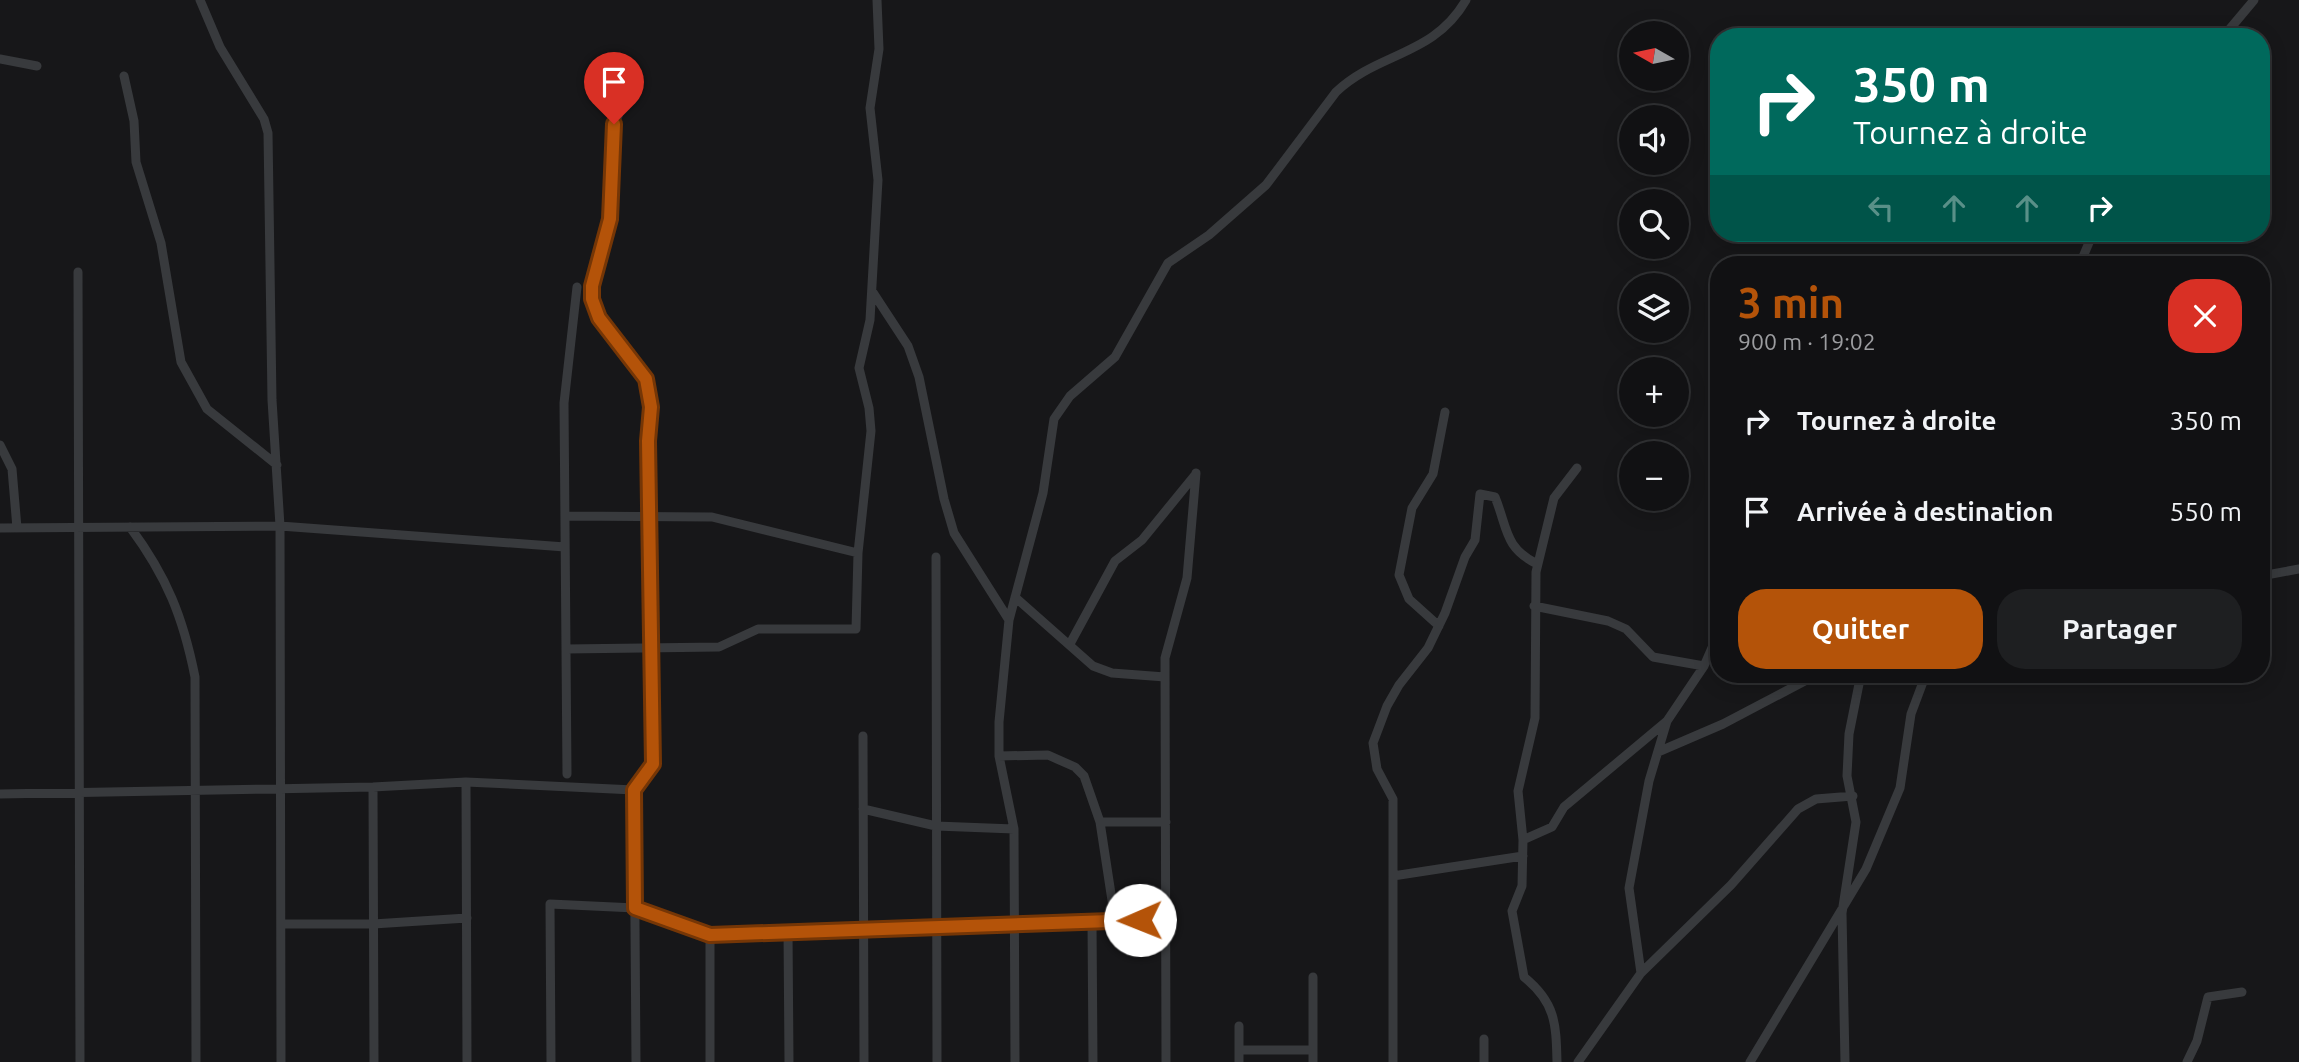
<!DOCTYPE html>
<html lang="fr">
<head>
<meta charset="utf-8">
<style>
	:root { --surface:#111113; --page:#1e1f21; --text:#f1f3f6; --muted:#9c9da0; --line:#303133; --accent:#b45309 }
	body { margin:0; font-family:Ubuntu,sans-serif; background:var(--page); color:var(--text); height:100vh; display:flex; flex-direction:column; font-size:26px; white-space:nowrap }
	* { box-sizing:border-box; margin:0 }
	p { font-size:23px; color:var(--muted) }
	.icon { flex:none; width:38px; height:38px; fill:none; stroke:currentColor; stroke-width:2; stroke-linecap:round; stroke-linejoin:round }
	.map { position:relative; flex:1; overflow:hidden }
	.panel { position:absolute; left:1710px; top:256px; width:560px; height:427px; display:flex; flex-direction:column; background:var(--surface); border-radius:28px; box-shadow:0 4px 18px #0003,0 0 0 2px var(--line) }
	.panel>* { flex:none }
	.top-card { position:absolute; left:1710px; top:28px; width:560px; height:214px; border-radius:28px; box-shadow:0 4px 18px #0003,0 0 0 2px var(--line); background:#00695c; color:#fff; overflow:hidden }
	.needle { width:46px; rotate:279deg }
	.buttons { position:absolute; left:1619px; top:21px; display:grid; gap:14px }
	.buttons a { display:grid; place-items:center; width:70px; height:70px; border-radius:50%; background:var(--surface); box-shadow:0 4px 18px #0003,0 0 0 2px var(--line); font-size:35px }
	.pin { position:absolute; display:grid; place-items:center; width:60px; height:60px; color:#fff; margin:-72px -30px; border-radius:50% 50% 50% 0; rotate:-45deg; box-shadow:0 0 7px #0007 }
	.pin .icon { rotate:45deg }
	.me { position:absolute; width:77px; margin:-38px; rotate:269deg; stroke-linejoin:round; filter:drop-shadow(0 0 5px #0008) }
	.turn { display:flex; align-items:center; gap:24px; height:147px; padding:0 28px; font-size:32px }
	.turn .icon { width:91px; height:91px; stroke-width:2.5 }
	.turn b { display:block; font-size:49px; line-height:60px }
	.lanes { display:flex; align-items:center; height:66px; padding:0 28px; background:#0003; justify-content:center; gap:35px; direction:ltr }
	.lanes .off { opacity:.35 }
	.round { display:grid; place-items:center; flex:none; width:74px; height:74px; border-radius:28px; background:var(--page) }
	.head { display:flex; align-items:center; justify-content:space-between; height:119px; padding:0 28px }
	h1 { font-size:42px; font-weight:700; line-height:52px; color:var(--accent) }
	.action { display:flex; gap:14px; margin-top:auto; padding:14px 28px }
	.action a { flex:1; height:80px; border-radius:28px; background:var(--accent); color:#fff; font-size:28px; font-weight:700; line-height:80px; text-align:center }
	.action a+a { background:var(--page); color:var(--text) }
	ul { padding:0; list-style:none }
	li { display:flex; align-items:center; gap:21px; height:91px; padding:0 28px }
	li div { flex:1 }
	li b { display:block; font-size:26px }
	li em { font-style:normal }
	.map>svg:first-child { display:block }
	.lines { fill:none; stroke-linecap:round; stroke-linejoin:round }
	.minor { stroke:#383a3d; stroke-width:9 }
	.route-casing { stroke:#753606; stroke-width:18 }
	.route { stroke:#b45309; stroke-width:12 }
</style>
</head>
<body>
<div class="map">
<svg width="2299" height="1062" viewBox="0 0 2299 1062">
	<rect width="100%" height="100%" fill="#171719"/>
	<g class="lines">
		<path class="minor" d="M200 0 220 47 264 119 268 133 272 400 280 526 281 1062
			M2223 37 2254 0
			M0 59 37 66
			M124 76 134 121 136 162 161 243 181 362 207 409 277 465
			M632 76 612 133 610 220 592 286V299L599 318 646 379 651 407 648 441 653 764 634 790 636 1062
			M2080 264 2093 233
			M78 272 80 1062
			M872 291 908 346 919 377 944 499 954 533 1009 620
			M0 445 12 469 17 528
			M565 516 712 517 858 553
			M130 527C167 577 183 617 195 677L196 1062
			M0 528 280 526 565 547
			M936 557 937 1062
			M2261 576 2299 569
			M1015 597 1093 666 1112 673 1165 677
			M1534 606 1608 621 1626 629 1653 657 1704 666
			M1439 626 1409 599 1399 575 1412 508 1433 474 1445 412
			M1071 642 1115 561 1142 540 1195 475
			M566 649 719 647 758 629H856L858 553 871 431 869 408 859 368 870 320 878 180 870 108 879 49 877 0
			M863 736 864 1062
			M1658 752 1723 724 1818 674
			M999 756 1048 755 1075 767 1084 776 1100 822 1115 920
			M567 774 564 403 577 287
			M466 782 467 1062
			M373 787 374 1062
			M0 794 373 787 466 782 634 790
			M863 809 936 826 1014 829
			M1100 822H1166
			M1523 840 1552 827 1564 807 1667 721
			M1523 856 1393 876V799L1377 769 1373 743 1387 706 1399 685 1428 648 1445 613 1465 557 1475 540 1480 494 1495 497C1508 529 1504 547 1537 564
			M1393 876V1062
			M1092 921 1093 1062
			M281 924H373L467 918
			M788 930 789 1062
			M710 935V1062
			M1641 973 1731 885 1798 809 1816 799 1853 796
			M1313 977V1062
			M1239 1026V1062
			M1484 1039V1062
			M1239 1050H1313
			M551 1062 550 904 635 908 710 935 788 930 864 931 1014 922 1166 920
			M1015 1062 1014 829 999 756V722L1009 620 1043 493 1054 419 1070 396 1115 357 1168 263 1209 235 1266 185 1336 92C1378 52 1434 56 1466 0
			M1166 1062 1165 658 1187 578 1196 473
			M1557 1062C1556 1024 1556 1003 1524 977L1512 911 1522 886 1523 840 1518 791 1535 718 1536 572 1554 498 1577 468
			M1578 1062 1641 973 1629 888 1649 781 1667 721 1704 666 1718 634
			M1750 1062 1866 869 1900 788 1911 714 1926 674
			M1845 1062 1842 913 1856 822 1847 776 1849 734 1861 674
			M2187 1062 2197 1041 2208 997 2242 992"/>
	</g>
	<g class="lines">
		<defs>
			<path id="route" d="M614 124 610 219 592 286V299L599 318 646 379 651 407 648 441 653 764 634 790 635 908 710 935 1140 920"/>
		</defs>
		<use href="#route" class="route-casing"/>
		<use href="#route" class="route"/>
	</g>
</svg>
<div class="buttons">
<a><svg class="needle" viewBox="-14 -14 28 28"><path d="M0-13l5 13h-10z" fill="#e53935"/><path d="M0 13l5-13h-10z" fill="#9c9da0"/></svg></a>
<a><svg class="icon" aria-label="sound" viewBox="0 0 24 24"><path d="M4 9h4l5-4v14l-5-4H4zM17 9q2 3 0 6"/></svg></a>
<a><svg class="icon" aria-label="search" viewBox="0 0 24 24"><circle cx="10" cy="10" r="6"/><path d="M15 15l6 6"/></svg></a>
<a><svg class="icon" aria-label="layers" viewBox="0 0 24 24"><path d="M12 4l9 5-9 5-9-5zM3 14l9 5 9-5"/></svg></a>
<a>+</a>
<a>−</a>
</div>
<div class="pin" style="left:614px;top:124px;background:#d93025"><svg class="icon" aria-label="arrive" viewBox="0 0 24 24"><path d="M6 21V4h12l-3 4 3 4H6"/></svg></div>
<svg class="me" style="left:1140px;top:920px" viewBox="-20 -20 40 40"><circle r="19" fill="#fff"/><path d="M0-13L10 11 0 6-10 11z" fill="#b45309"/></svg>
<div class="top-card">
<div class="turn"><svg class="icon" aria-label="right" viewBox="0 0 24 24"><path d="M7 20v-9h11M14 6l5 5-5 5"/></svg><div><b>350 m</b>Tournez à droite</div></div>
<div class="lanes"><svg class="icon off" aria-label="left" viewBox="0 0 24 24"><path d="M17 20v-9H6M10 6l-5 5 5 5"/></svg><svg class="icon off" aria-label="ahead" viewBox="0 0 24 24"><path d="M12 20V5M6 11l6-6 6 6"/></svg><svg class="icon off" aria-label="ahead" viewBox="0 0 24 24"><path d="M12 20V5M6 11l6-6 6 6"/></svg><svg class="icon" aria-label="right" viewBox="0 0 24 24"><path d="M7 20v-9h11M14 6l5 5-5 5"/></svg></div>
</div>
<section class="panel">
<div class="head"><div><h1>3 min</h1><p>900 m · 19:02</p></div><a class="round" style="background:#d93025;color:#fff"><svg class="icon" aria-label="close" viewBox="0 0 24 24"><path d="M6 6l12 12M18 6L6 18"/></svg></a></div>
<ul>
<li><svg class="icon" aria-label="right" viewBox="0 0 24 24"><path d="M7 20v-9h11M14 6l5 5-5 5"/></svg><div><b>Tournez à droite</b></div><em>350 m</em></li>
<li><svg class="icon" aria-label="arrive" viewBox="0 0 24 24"><path d="M6 21V4h12l-3 4 3 4H6"/></svg><div><b>Arrivée à destination</b></div><em>550 m</em></li>
</ul>
<div class="action"><a>Quitter</a><a>Partager</a></div>
</section>
</div>
</body>
</html>
